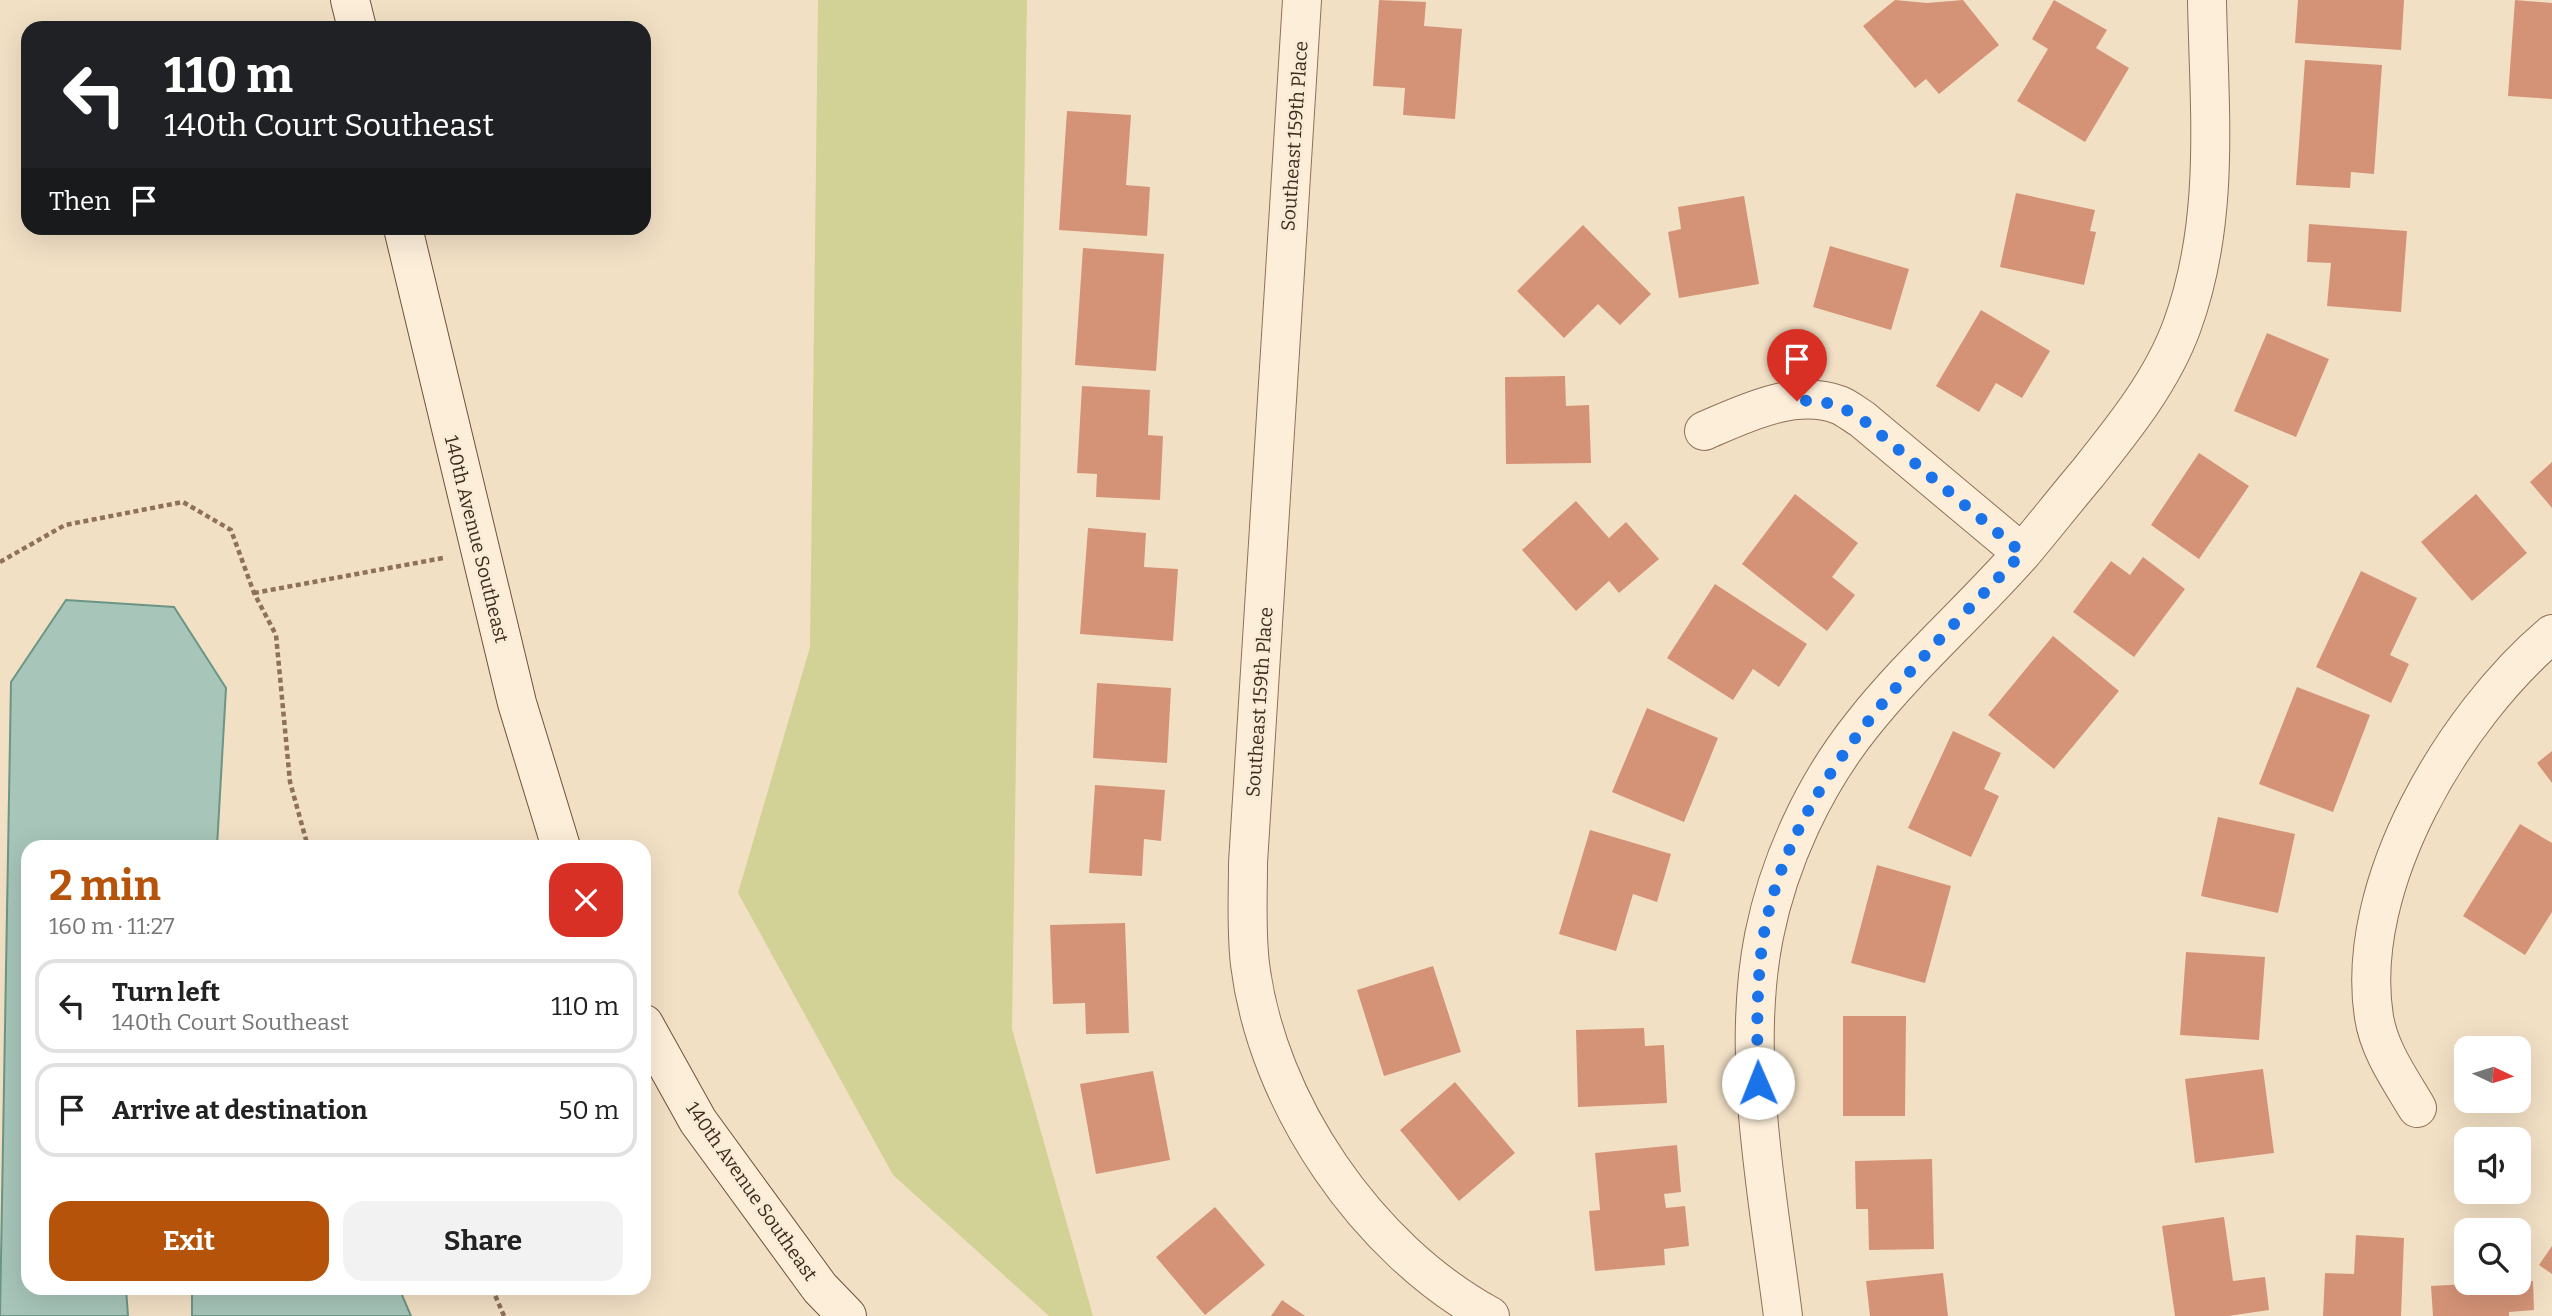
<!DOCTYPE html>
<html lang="en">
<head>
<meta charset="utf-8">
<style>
	:root { --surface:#fff; --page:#f2f2f2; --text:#222; --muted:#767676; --line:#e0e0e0; --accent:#b45309 }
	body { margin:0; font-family:Bitter,serif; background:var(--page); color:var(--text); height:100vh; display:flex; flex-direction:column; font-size:26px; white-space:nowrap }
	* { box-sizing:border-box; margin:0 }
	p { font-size:23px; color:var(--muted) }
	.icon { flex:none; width:38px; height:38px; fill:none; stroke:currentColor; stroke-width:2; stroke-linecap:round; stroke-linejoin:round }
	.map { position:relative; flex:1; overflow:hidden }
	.side { position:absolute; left:21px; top:840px; width:630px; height:455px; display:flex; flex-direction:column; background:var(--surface); border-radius:21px; box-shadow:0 7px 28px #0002 }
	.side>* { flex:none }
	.hud { position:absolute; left:21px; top:21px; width:630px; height:214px; border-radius:21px; box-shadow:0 7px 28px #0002; background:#202124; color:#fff; overflow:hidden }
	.needle { width:46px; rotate:94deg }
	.tools { position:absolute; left:2454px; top:1036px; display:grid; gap:14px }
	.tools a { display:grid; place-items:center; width:77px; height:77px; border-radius:14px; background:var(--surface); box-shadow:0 7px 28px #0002; font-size:35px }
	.pin { position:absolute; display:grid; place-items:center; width:60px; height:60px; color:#fff; margin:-72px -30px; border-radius:50% 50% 50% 0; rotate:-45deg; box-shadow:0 0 7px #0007 }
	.pin .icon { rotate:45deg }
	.me { position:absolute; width:77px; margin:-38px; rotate:359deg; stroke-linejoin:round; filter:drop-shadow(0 0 5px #0008) }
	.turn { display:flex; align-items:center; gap:24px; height:147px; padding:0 28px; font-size:32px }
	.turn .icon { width:91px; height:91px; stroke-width:2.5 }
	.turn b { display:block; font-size:49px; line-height:60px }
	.then { display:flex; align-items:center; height:66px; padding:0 28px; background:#0003; gap:14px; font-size:26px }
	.round { display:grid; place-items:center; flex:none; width:74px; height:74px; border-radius:21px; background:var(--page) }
	.headline { display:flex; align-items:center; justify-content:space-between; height:119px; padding:0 28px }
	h1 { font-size:42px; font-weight:700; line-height:52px; color:var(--accent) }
	.cta { display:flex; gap:14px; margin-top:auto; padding:14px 28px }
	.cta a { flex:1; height:80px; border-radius:21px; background:var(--accent); color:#fff; font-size:28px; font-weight:700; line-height:80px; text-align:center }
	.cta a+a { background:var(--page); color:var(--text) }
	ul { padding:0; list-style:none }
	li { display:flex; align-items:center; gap:21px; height:94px; margin:0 14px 10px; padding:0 14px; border:4px solid var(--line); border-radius:21px }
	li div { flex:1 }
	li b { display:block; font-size:26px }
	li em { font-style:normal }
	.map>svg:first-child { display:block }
	.green { fill:#d2d297 }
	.water { fill:#a7c5b9; stroke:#6c9586; stroke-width:2 }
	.building { fill:#d49377 }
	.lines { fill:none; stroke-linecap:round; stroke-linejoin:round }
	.street-casing { stroke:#8f7059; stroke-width:40 }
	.secondary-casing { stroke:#71513c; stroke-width:40 }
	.path { stroke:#8f7059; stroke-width:4.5; stroke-dasharray:5 3.5; stroke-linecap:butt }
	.street { stroke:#fceed9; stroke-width:38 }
	.secondary { stroke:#fceed9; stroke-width:38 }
	.route { stroke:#1a73e8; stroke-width:12; stroke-dasharray:0 21.6 }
	.labels { text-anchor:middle; stroke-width:5; stroke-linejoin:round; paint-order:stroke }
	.street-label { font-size:19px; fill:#3e2a1e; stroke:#f9ebd5 }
</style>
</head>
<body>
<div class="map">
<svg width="2552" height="1316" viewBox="0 0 2552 1316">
	<rect width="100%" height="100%" fill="#f2e0c5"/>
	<path class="green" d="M818 0H1027L1012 1029 1093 1316H1049L893 1175 738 893 810 647Z"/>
	<path class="water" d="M66 600 174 607 226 688 217 847H28V1288H126L128 1316H0L11 682Z
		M192 1288H399L411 1316H192Z"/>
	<path class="building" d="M1379 0 1426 2 1424 26 1462 29 1455 119 1403 115 1405 88 1373 86Z
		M1895 0 1927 3 1963 0 1999 45 1939 94 1926 79 1915 88 1863 26Z
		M2054 0 2107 30 2096 48 2129 68 2085 142 2017 101 2048 49 2032 39Z
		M2298 0H2404L2401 50 2295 43Z
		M2515 0 2552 3V99L2508 96Z
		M2305 60 2382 65 2374 174 2351 172 2350 188 2296 185Z
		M1067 111 1131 115 1126 185 1150 187 1147 236 1059 230Z
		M2016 193 2095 210 2090 231 2096 232 2084 285 2000 267Z
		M1744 196 1759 284 1679 298 1668 232 1681 229 1678 207Z
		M2309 224 2407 231 2401 312 2327 306 2331 263 2307 262Z
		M1583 225 1651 294 1620 325 1598 304 1564 338 1517 291Z
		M1830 246 1909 269 1891 330 1813 307Z
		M1083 248 1164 254 1156 371 1075 365Z
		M1981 310 2050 351 2022 398 1996 383 1979 412 1936 386Z
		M2267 333 2329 359 2296 437 2234 411Z
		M1565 376 1566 406 1589 405 1591 463 1506 464 1505 377Z
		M1082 386 1150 390 1148 435 1163 436 1160 500 1096 497 1097 474 1077 473Z
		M2199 453 2249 486 2199 559 2151 525Z
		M2552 462V508L2530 482Z
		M1795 494 1858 543 1832 577 1855 595 1827 631 1742 564Z
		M2476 494 2527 553 2472 601 2421 542Z
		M1576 501 1609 538 1626 522 1659 559 1619 593 1609 581 1576 611 1522 550Z
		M1088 528 1146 533 1144 567 1178 569 1173 641 1080 634Z
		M2143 557 2185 589 2134 657 2073 612 2111 561 2130 575Z
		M2361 571 2417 598 2390 655 2409 664 2391 703 2316 667Z
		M1715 584 1807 644 1779 687 1753 669 1733 700 1667 658Z
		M2053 636 2119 691 2054 769 1988 715Z
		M1097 683 1171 688 1167 763 1093 758Z
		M2297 687 2370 715 2333 812 2259 784Z
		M1647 708 1718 738 1684 822 1612 792Z
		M1953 731 2001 753 1984 789 1999 796 1971 857 1908 828Z
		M2552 751V783L2537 763Z
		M1095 785 1165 790 1161 841 1144 839 1142 876 1089 873Z
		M2218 817 2295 834 2278 913 2201 896Z
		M2520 824 2552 843V912L2525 955 2463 916Z
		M1590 830 1671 854 1657 902 1633 894 1616 951 1559 934Z
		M1877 865 1951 886 1925 983 1851 963Z
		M1125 923 1129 1033 1086 1034 1085 1003 1053 1004 1050 925Z
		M2186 952 2265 957 2259 1040 2180 1035Z
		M1433 966 1461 1052 1384 1076 1357 990Z
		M1843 1016H1906L1905 1116H1843Z
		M1644 1028 1645 1046 1664 1045 1667 1103 1578 1107 1576 1030Z
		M2263 1069 2274 1153 2195 1163 2185 1079Z
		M1153 1071 1170 1160 1096 1174 1080 1084Z
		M1455 1082 1515 1153 1459 1201 1400 1130Z
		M1677 1145 1681 1192 1664 1194 1666 1208 1685 1206 1689 1246 1664 1249 1665 1265 1595 1271 1589 1211 1600 1210 1595 1153Z
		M1932 1159 1934 1249 1869 1250 1868 1209H1856L1855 1161Z
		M1215 1207 1265 1265 1205 1315 1156 1257Z
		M2224 1217 2233 1281 2265 1277 2269 1310 2228 1316H2175L2162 1226Z
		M2356 1235 2404 1238 2401 1316H2323L2325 1273 2354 1274Z
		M2552 1246V1274L2539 1265Z
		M1943 1273 1948 1316H1870L1866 1281Z
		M2518 1281H2533L2534 1310 2509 1312V1316H2433L2431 1286Z
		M1282 1300 1305 1316H1271Z"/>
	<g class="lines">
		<defs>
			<path id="street" d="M1302 0 1248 863C1248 897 1246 931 1250 964 1267 1103 1367 1249 1490 1316
				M1704 431C1744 414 1795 388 1839 405 1847 408 1855 415 1862 419L2022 553
				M2417 1108C2400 1079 2379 1050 2374 1017 2353 884 2455 716 2552 634
				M1783 1316C1768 1195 1740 1057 1764 936 1779 861 1814 785 1862 725 1910 664 1970 612 2022 553 2044 527 2065 500 2087 474 2123 429 2162 381 2182 326 2221 219 2209 111 2207 0"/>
			<path id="secondary" d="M350 0 357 28
				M403 228 517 703 561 847
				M644 1024 698 1121 820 1288 847 1316"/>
		</defs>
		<use href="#street" class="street-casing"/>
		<use href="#secondary" class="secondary-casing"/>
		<path class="path" d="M0 562 65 525 183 502 231 530 254 593 276 635 290 782 308 847
			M254 593 443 558
			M492 1288 504 1316"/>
		<use href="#street" class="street"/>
		<use href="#secondary" class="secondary"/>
	</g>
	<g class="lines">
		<path class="route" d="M1758 1083C1757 1035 1756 987 1763 939 1790 778 1916 666 2022 553L1862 419C1840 405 1823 399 1797 401"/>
	</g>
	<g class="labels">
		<g class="street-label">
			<text transform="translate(1294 136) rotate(-86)" y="7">Southeast 159th Place</text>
			<text transform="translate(477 539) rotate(76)" y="7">140th Avenue Southeast</text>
			<text transform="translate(1259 702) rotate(-86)" y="7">Southeast 159th Place</text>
			<text transform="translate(752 1191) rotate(55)" y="7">140th Avenue Southeast</text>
		</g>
	</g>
</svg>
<div class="tools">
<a><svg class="needle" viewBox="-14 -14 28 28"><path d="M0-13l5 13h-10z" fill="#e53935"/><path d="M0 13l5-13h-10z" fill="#767676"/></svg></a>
<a><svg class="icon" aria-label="sound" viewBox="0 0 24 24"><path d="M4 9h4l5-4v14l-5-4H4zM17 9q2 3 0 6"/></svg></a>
<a><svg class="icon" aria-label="search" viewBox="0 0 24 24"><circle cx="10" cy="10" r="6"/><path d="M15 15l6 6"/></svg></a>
</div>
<div class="pin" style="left:1797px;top:401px;background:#d93025"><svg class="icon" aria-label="arrive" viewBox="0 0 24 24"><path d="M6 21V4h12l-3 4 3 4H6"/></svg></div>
<svg class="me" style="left:1758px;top:1083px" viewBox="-20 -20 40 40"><circle r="19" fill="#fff"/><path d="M0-13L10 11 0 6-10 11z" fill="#1a73e8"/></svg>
<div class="hud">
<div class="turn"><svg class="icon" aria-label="left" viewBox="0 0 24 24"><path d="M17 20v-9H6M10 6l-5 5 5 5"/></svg><div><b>110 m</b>140th Court Southeast</div></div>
<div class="then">Then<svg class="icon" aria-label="arrive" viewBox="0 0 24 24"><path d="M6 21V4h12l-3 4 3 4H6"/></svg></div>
</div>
<section class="side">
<div class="headline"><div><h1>2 min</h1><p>160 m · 11:27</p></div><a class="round" style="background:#d93025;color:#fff"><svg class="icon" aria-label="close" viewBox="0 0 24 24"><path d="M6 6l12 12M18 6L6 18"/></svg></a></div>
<ul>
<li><svg class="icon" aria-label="left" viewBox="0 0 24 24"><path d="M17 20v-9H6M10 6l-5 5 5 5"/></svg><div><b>Turn left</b><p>140th Court Southeast</p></div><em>110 m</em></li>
<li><svg class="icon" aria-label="arrive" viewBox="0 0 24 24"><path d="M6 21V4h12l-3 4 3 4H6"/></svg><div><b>Arrive at destination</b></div><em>50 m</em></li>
</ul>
<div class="cta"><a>Exit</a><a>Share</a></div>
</section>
</div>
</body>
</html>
